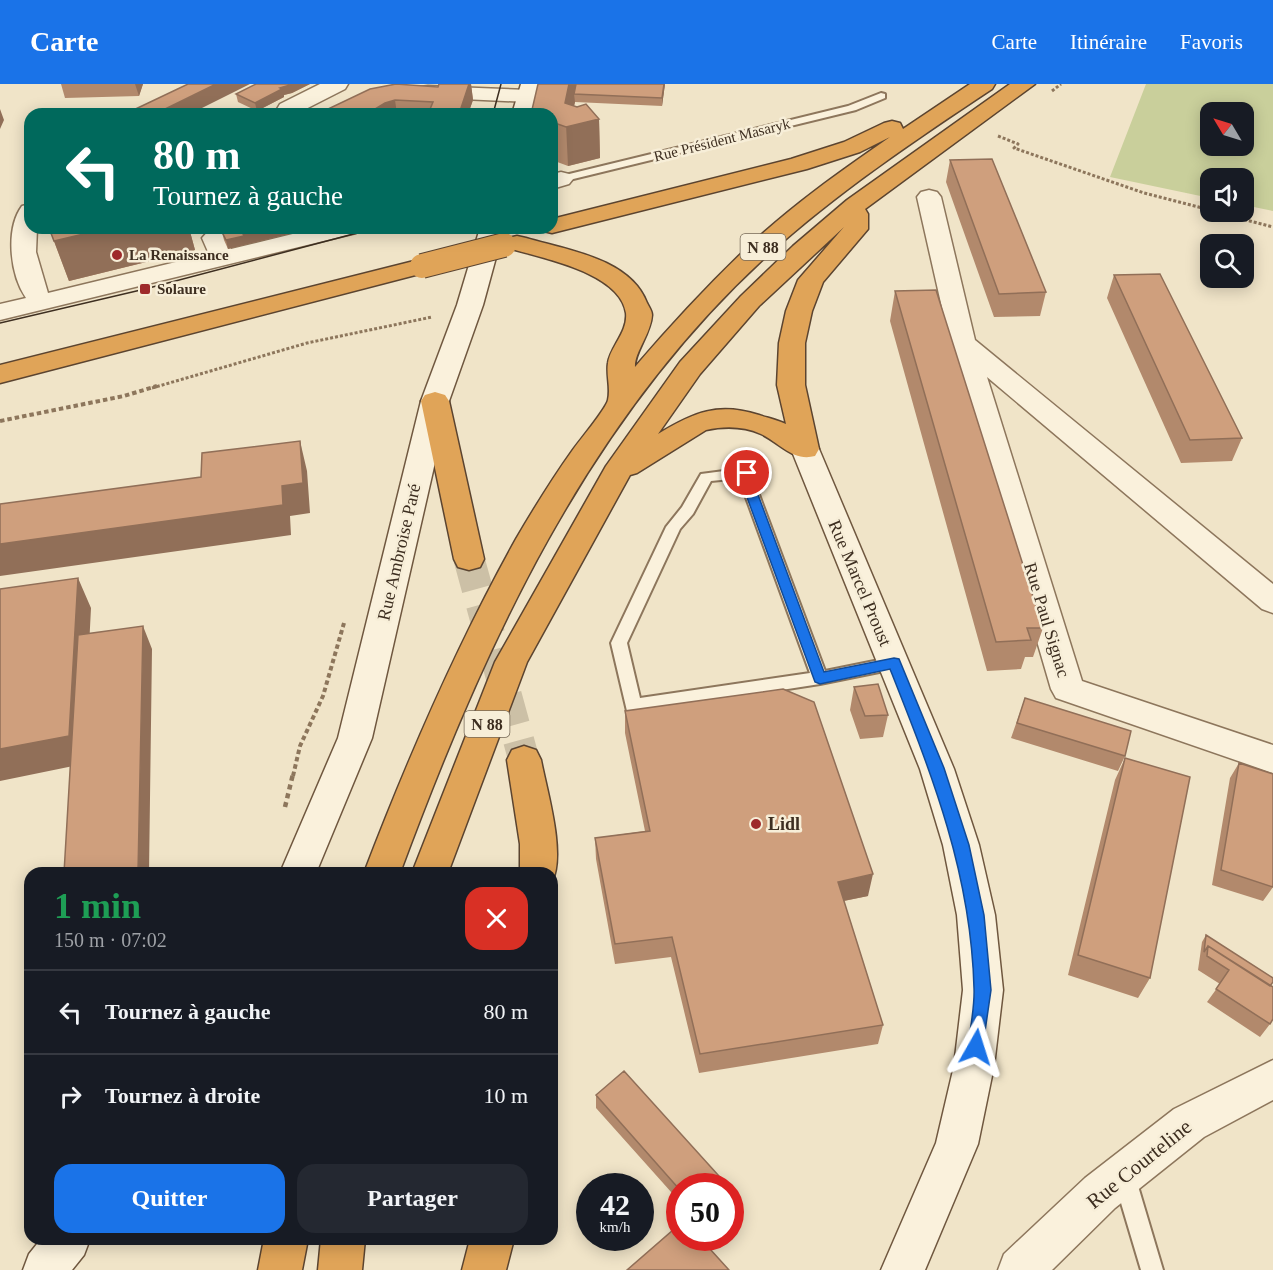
<!DOCTYPE html>
<html lang="fr">
<head>
<meta charset="utf-8">
<style>
	:root { --surface:#171b24; --page:#242831; --text:#f1f3f6; --muted:#9ea1a6; --line:#363941; --accent:#1a73e8 }
	body { margin:0; font-family:Georgia,serif; background:var(--page); color:var(--text); height:100vh; display:flex; flex-direction:column; font-size:22px; white-space:nowrap }
	* { box-sizing:border-box; margin:0 }
	p { font-size:20px; color:var(--muted) }
	.icon { flex:none; width:33px; height:33px; fill:none; stroke:currentColor; stroke-width:2; stroke-linecap:round; stroke-linejoin:round }
	.map { position:relative; flex:1; overflow:hidden }
	.panel { position:absolute; left:24px; top:783px; width:534px; height:378px; display:flex; flex-direction:column; background:var(--surface); border-radius:18px; box-shadow:0 3px 15px #0003 }
	.panel>* { flex:none }
	.guide { position:absolute; left:24px; top:24px; width:534px; height:126px; border-radius:18px; box-shadow:0 3px 15px #0003; background:#00695c; color:#fff; overflow:hidden }
	.needle { width:39px; rotate:308deg }
	.fabs { position:absolute; left:1200px; top:18px; display:grid; gap:12px }
	.fabs a { display:grid; place-items:center; width:54px; height:54px; border-radius:12px; background:var(--surface); box-shadow:0 3px 15px #0003; font-size:30px }
	.speed { position:absolute; left:576px; top:1089px; display:flex; gap:12px; font-size:30px; font-weight:700; text-align:center }
	.speed>* { display:grid; place-content:center; width:78px; height:78px; border-radius:50%; background:var(--surface); box-shadow:0 3px 15px #0003; line-height:1 }
	.speed small { font-size:15px; font-weight:400 }
	.speed .limit { border:9px solid #d22; background:#fff; color:#111 }
	.pin { position:absolute; display:grid; place-items:center; width:51px; height:51px; color:#fff; margin:-26px; border:3px solid #fff; border-radius:50%; box-shadow:0 2px 6px #0007 }
	.me { position:absolute; width:66px; margin:-33px; rotate:6deg; stroke-linejoin:round; filter:drop-shadow(0 0 4px #0008) }
	.turn { display:flex; align-items:center; gap:21px; height:126px; padding:0 30px; font-size:27px }
	.turn .icon { width:78px; height:78px; stroke-width:2.5 }
	.turn b { display:block; font-size:42px; line-height:51px }
	.round { display:grid; place-items:center; flex:none; width:63px; height:63px; border-radius:18px; background:var(--page) }
	.headline { display:flex; align-items:center; justify-content:space-between; height:102px; padding:0 30px }
	h1 { font-size:36px; font-weight:700; line-height:45px; color:#1e9e55 }
	.primary-button { display:flex; gap:12px; margin-top:auto; padding:12px 30px }
	.primary-button a { flex:1; height:69px; border-radius:18px; background:var(--accent); color:#fff; font-size:24px; font-weight:700; line-height:69px; text-align:center }
	.primary-button a+a { background:var(--page); color:var(--text) }
	ul { padding:0; list-style:none }
	li { display:flex; align-items:center; gap:18px; height:84px; padding:0 30px; border-top:2px solid var(--line) }
	li div { flex:1 }
	li b { display:block; font-size:22px }
	li em { font-style:normal }
	header { display:flex; align-items:center; gap:36px; box-sizing:border-box; height:84px; padding:0 30px; background:var(--accent); color:#fff }
	header strong { font-size:28px }
	nav { display:flex; gap:33px; margin-inline-start:auto; font-size:21px }
	.map>svg:first-child { display:block }
	.green { fill:#c9cf9b; fill-rule:evenodd }
	.lines { fill:none; stroke-linecap:round; stroke-linejoin:round }
	.highway-tunnel { stroke:#ccc0a6; stroke-width:31; stroke-dasharray:31 16; stroke-linecap:butt }
	.lane-casing { stroke:#8d765c; stroke-width:4 }
	.street-casing { stroke:#8d765c; stroke-width:3 }
	.secondary-casing { stroke:#6f573f; stroke-width:3 }
	.highway-casing { stroke:#5b4430; stroke-width:3 }
	.path-far2 { stroke:#8d765c; stroke-width:3; stroke-dasharray:3 2; stroke-linecap:butt }
	.path-far1 { stroke:#8d765c; stroke-width:4; stroke-dasharray:4.5 3; stroke-linecap:butt }
	.path { stroke:#8d765c; stroke-width:4.5; stroke-dasharray:5 4; stroke-linecap:butt }
	.lane { fill:#faf1dc; fill-rule:evenodd }
	.street { fill:#faf1dc; fill-rule:evenodd }
	.secondary { fill:#faf1dc; fill-rule:evenodd }
	.highway { fill:#e0a458; fill-rule:evenodd }
	.tram { stroke:#3d2e20; stroke-width:1.5 }
	.highway-bridge-casing { stroke:#5b4430; stroke-width:26; stroke-linecap:butt }
	.highway-bridge { stroke:#e0a458; stroke-width:24 }
	.wall { fill:#b2896c }
	.shaded-wall { fill:#916f58 }
	.building { fill:#cf9f7d; stroke:#916f58; stroke-width:1.5 }
	.route { fill:#1a73e8; stroke:#114b97; stroke-width:1.5 }
	.poi-dot { fill:#9e2a2b; stroke:#f7eed8; stroke-width:2 }
	.labels { text-anchor:middle; stroke-width:5; stroke-linejoin:round; paint-order:stroke }
	.far-street-label { font-size:15px; fill:#3d2e20; stroke:#f7eed8 }
	.far-poi-label { font-size:15px; font-weight:bold; fill:#3d2e20; stroke:#f7eed8; text-anchor:start }
	.shield { fill:#f7eed8; stroke:#756857; stroke-width:1.5 }
	.shield-label { font-size:16px; font-weight:bold; fill:#3d2e20 }
	.street-label { font-size:18px; fill:#3d2e20; stroke:#f7eed8 }
	.poi-label { font-size:18px; font-weight:bold; fill:#3d2e20; stroke:#f7eed8; text-anchor:start }
	.near-street-label { font-size:21px; fill:#3d2e20; stroke:#f7eed8 }
</style>
</head>
<body>
<header>
<strong>Carte</strong>
<nav><a>Carte</a><a>Itinéraire</a><a>Favoris</a></nav>
</header>
<div class="map">
<svg width="1273" height="1186" viewBox="0 0 1273 1186">
	<rect width="100%" height="100%" fill="#f0e4c8"/>
	<path class="green" d="M1146 0H1273V127L1244 121V94H1210V114L1110 93ZM1210 28H1244V62H1210Z"/>
	<g class="lines">
		<path class="highway-tunnel" d="M469 475 524 676"/>
		<defs>
			<path id="lane" d="M881 9 885 10V14L856 26 561 98 555 95 557 93 848 22Z
				M747 384 754 389 758 408 825 587 894 573 900 575 902 579 900 583 894 585 820 600 633 629 627 627 611 559 666 443 682 423 701 390ZM741 394 744 408 810 589 640 614 627 559 680 445 693 430 711 397Z
				M1124 1081 1132 1084 1135 1092 1163 1186H1141L1113 1092 1116 1084Z"/>
			<path id="street" d="M320 0H348L345 5 296 30H282L277 25 280 20Z
				M428 2 529 6 537 7 540 12 537 17 529 18 420 13 417 8 420 3Z
				M561 88 569 90 573 95 569 100 552 105V90Z
				M929 106 937 108 941 113 975 256 1273 500V529L1262 525 987 293 1082 597 1273 661V689L1056 614 1051 605 950 259 917 113 921 108Z
				M30 120V144H37L36 168 48 209 209 170 202 154 211 144H237L227 155 231 165 317 144H359L356 149 0 236V220L26 214C10 191 5 145 22 122Z
				M1273 976V1016L1204 1053 1115 1124 1052 1186H998L1004 1170 1085 1094 1174 1025Z"/>
			<path id="secondary" d="M521 0H543L534 30H512Z
				M480 144H504L483 221 449 317 372 654 316 789H280L338 654 421 317 457 221Z
				M805 356 815 358 819 365 954 685 979 761 995 831 1003 906 994 982 978 1060 925 1186H881L936 1059 954 982 963 906 957 831 943 761 920 685 791 365 795 358Z
				M41 1155H90L84 1171 72 1186H23L29 1170Z"/>
			<path id="highway" d="M970 0H995L992 5C915 56 838 108 769 170 586 336 484 562 400 789H364C408 674 456 563 516 455 533 426 552 395 572 367 579 357 606 325 608 316 611 304 606 291 608 279 610 263 628 248 626 229 620 188 541 174 508 164L505 159 508 154 517 152 526 154C566 166 630 174 647 219 649 223 652 227 652 231 651 250 634 269 635 283 671 241 708 201 748 163 791 122 841 87 890 53L860 68 807 85 552 149 543 147 541 144H552V135L791 75 844 58 884 39 892 37 900 39 903 45Z
				M1010 0H1035L865 125 868 130V145L823 198 812 227 805 259V301L819 365 815 372C793 378 780 359 761 350 743 342 725 342 706 346L637 389 630 391 527 578 448 789H412L495 578 606 382 680 278 741 212 793 162 847 116ZM844 143 798 196 786 227 779 259 777 301 786 340C778 336 768 334 759 331 718 318 694 328 658 350L700 290 759 222Z
				M422 175 431 177 434 182 431 187 0 299V281Z
				M435 308 445 311 449 317 484 475 480 483 469 486 458 483 454 475 421 317 425 311Z
				M524 662 536 666 541 676C547 708 566 769 552 798V789H520V760L507 676 512 666Z
				M264 1155H308L302 1186H258Z
				M321 1155H365L362 1186H318Z
				M470 1155H514L506 1186H462Z"/>
		</defs>
		<use href="#lane" class="lane-casing"/>
		<use href="#street" class="street-casing"/>
		<use href="#secondary" class="secondary-casing"/>
		<use href="#highway" class="highway-casing"/>
		<path class="path-far2" d="M1052 7 1061 0
			M998 52 1018 60 1014 64 1144 109 1210 126
			M1215 128 1273 143
			M152 304 307 259 432 233"/>
		<path class="path-far1" d="M0 337 124 312 157 302
			M293 692 300 662 323 612 344 539"/>
		<path class="path" d="M285 723 293 690"/>
		<use href="#lane" class="lane"/>
		<use href="#street" class="street"/>
		<use href="#secondary" class="secondary"/>
		<use href="#highway" class="highway"/>
		<path class="tram" d="M493 30 501 0
			M0 239 145 205 376 144"/>
		<defs>
			<path id="highway-bridge" d="M422 182 504 161"/>
		</defs>
		<use href="#highway-bridge" class="highway-bridge-casing"/>
		<use href="#highway-bridge" class="highway-bridge"/>
	</g>
	<path class="wall" d="M61 0H143L139 12 65 14Z
		M256 0H310L292 9 284 11V13L257 27 238 18 236 10Z
		M439 0H471L473 16 468 30H329L328 25 438 3Z
		M538 0H665L662 22 575 18 574 22 599 35 600 74 568 82 552 76V30Z
		M950 76 1046 208 1040 232 994 233 946 98Z
		M49 144H189L195 166 69 197Z
		M238 144H313L228 165 224 156 222 148Z
		M1114 191 1242 354 1232 377 1181 379 1107 214Z
		M895 207 1043 544 1033 573H1025L1021 585 987 587 890 237Z
		M854 603 888 631 883 653 860 655 850 626Z
		M1025 614 1125 672 1118 687 1011 654Z
		M625 627 868 812 844 817 883 941 878 960 699 989 671 873 615 880 596 775 595 754 645 747 625 649Z
		M1125 674 1150 894 1138 914 1068 891 1115 696Z
		M1239 679 1273 803 1263 817 1212 801 1230 694Z
		M1206 851 1270 902V940L1260 953 1207 918 1220 900 1198 886 1202 858Z
		M596 1011 680 1102V1118L596 1024Z"/>
	<path class="shaded-wall" d="M135 0H143L139 12Z
		M216 0H250L190 30H155Z
		M293 0H310L292 9 284 11V13L257 27 255 19 280 4Z
		M469 0H471L473 16 468 30H459Z
		M569 0H578L574 10 575 18 569 42 599 35 600 74 568 82 565 19Z
		M664 0H665L662 22V14Z
		M395 16 397 30H367L385 19Z
		M0 25 4 36 0 45Z
		M109 144H189L195 166 69 197 54 157Z
		M242 144H313L228 165 226 156 244 152Z
		M300 357 307 387 310 429 290 432 291 451 0 492V460L282 402Z
		M78 494 91 524 83 680 0 697V665Z
		M143 542 152 565 149 789H138Z
		M873 790 868 812 833 819 838 798Z"/>
	<path class="building" d="M188 0H216L155 30H125Z
		M256 0H293L280 4 282 5 255 19 236 10Z
		M396 0 438 3 439 0H469L459 30H428L433 18 395 16 385 19 367 30H338L328 25 370 5Z
		M538 0H569L565 19 577 23 586 20 599 35 566 43 552 38V30H531Z
		M576 0H664L662 14 574 10Z
		M992 75 1046 208 999 210 950 76Z
		M49 144H109L54 157Z
		M240 144 244 152 226 156 222 148Z
		M1160 190 1242 354 1190 356 1114 191Z
		M936 206 1043 544H1027L1031 556 996 558 895 207Z
		M300 357 303 399 282 402 283 421 0 460V420L201 393 202 369Z
		M78 494 69 652 0 665V505Z
		M143 542 138 789H64L78 551Z
		M878 600 888 631 865 632 854 603Z
		M783 605 814 618 873 790 838 798 883 941 700 970 672 853 615 860 595 754 650 747 625 627Z
		M1025 614 1131 647 1125 672 1017 639Z
		M1125 674 1190 693 1150 894 1078 871Z
		M1239 679 1273 690V803L1221 786Z
		M1206 851 1273 894V898L1270 902 1208 862 1204 868Z
		M1208 862 1273 903V935L1270 940 1216 905 1229 886 1207 872Z
		M624 987 728 1102H680V1106L596 1011Z
		M680 1140V1154H700L729 1186H627Z"/>
	<path class="route" d="M747 385 753 389 757 408 824 588 894 574 899 575 944 684 969 761 984 831 991 906 982 968 976 971 970 968 968 963C970 944 975 923 974 904 971 788 932 691 890 585L820 600 815 598 745 408 741 389Z"/>
	<g class="poi-dot">
		<circle cx="117" cy="171" r="6"/>
		<rect x="139" y="199" width="12" height="12" rx="3"/>
		<circle cx="756" cy="740" r="6"/>
	</g>
	<g class="labels">
		<g class="far-street-label">
			<text transform="translate(722 56) rotate(-14)" y="5">Rue Président Masaryk</text>
		</g>
		<g class="far-poi-label">
			<text x="129" y="176">La Renaissance</text>
			<text x="157" y="210">Solaure</text>
		</g>
		<g class="shield">
			<rect x="740.5" y="150" width="45" height="26" rx="4.5"/>
			<rect x="464.5" y="627" width="45" height="26" rx="4.5"/>
		</g>
		<g class="shield-label">
			<text x="763" y="169">N 88</text>
			<text x="487" y="646">N 88</text>
		</g>
		<g class="street-label">
			<text transform="translate(399 468) rotate(-77)" y="6">Rue Ambroise Paré</text>
			<text transform="translate(860 499) rotate(67)" y="6">Rue Marcel Proust</text>
			<text transform="translate(1047 536) rotate(73)" y="6">Rue Paul Signac</text>
		</g>
		<g class="poi-label">
			<text x="768" y="746">Lidl</text>
		</g>
		<g class="near-street-label">
			<text transform="translate(1139 1080) rotate(-39)" y="7">Rue Courteline</text>
		</g>
	</g>
</svg>
<div class="fabs">
<a><svg class="needle" viewBox="-14 -14 28 28"><path d="M0-13l5 13h-10z" fill="#e53935"/><path d="M0 13l5-13h-10z" fill="#9ea1a6"/></svg></a>
<a><svg class="icon" aria-label="sound" viewBox="0 0 24 24"><path d="M4 9h4l5-4v14l-5-4H4zM17 9q2 3 0 6"/></svg></a>
<a><svg class="icon" aria-label="search" viewBox="0 0 24 24"><circle cx="10" cy="10" r="6"/><path d="M15 15l6 6"/></svg></a>
</div>
<div class="speed"><div>42<small>km/h</small></div><div class="limit">50</div></div>
<div class="pin" style="left:747px;top:389px;background:#d93025"><svg class="icon" aria-label="arrive" viewBox="0 0 24 24"><path d="M6 21V4h12l-3 4 3 4H6"/></svg></div>
<svg class="me" style="left:976px;top:963px" viewBox="-20 -20 40 40"><path d="M0-17L14 15 0 8-14 15z" fill="#1a73e8" stroke="#fff" stroke-width="4"/></svg>
<div class="guide">
<div class="turn"><svg class="icon" aria-label="left" viewBox="0 0 24 24"><path d="M17 20v-9H6M10 6l-5 5 5 5"/></svg><div><b>80 m</b>Tournez à gauche</div></div>
</div>
<section class="panel">
<div class="headline"><div><h1>1 min</h1><p>150 m · 07:02</p></div><a class="round" style="background:#d93025;color:#fff"><svg class="icon" aria-label="close" viewBox="0 0 24 24"><path d="M6 6l12 12M18 6L6 18"/></svg></a></div>
<ul>
<li><svg class="icon" aria-label="left" viewBox="0 0 24 24"><path d="M17 20v-9H6M10 6l-5 5 5 5"/></svg><div><b>Tournez à gauche</b></div><em>80 m</em></li>
<li><svg class="icon" aria-label="right" viewBox="0 0 24 24"><path d="M7 20v-9h11M14 6l5 5-5 5"/></svg><div><b>Tournez à droite</b></div><em>10 m</em></li>
</ul>
<div class="primary-button"><a>Quitter</a><a>Partager</a></div>
</section>
</div>
</body>
</html>
